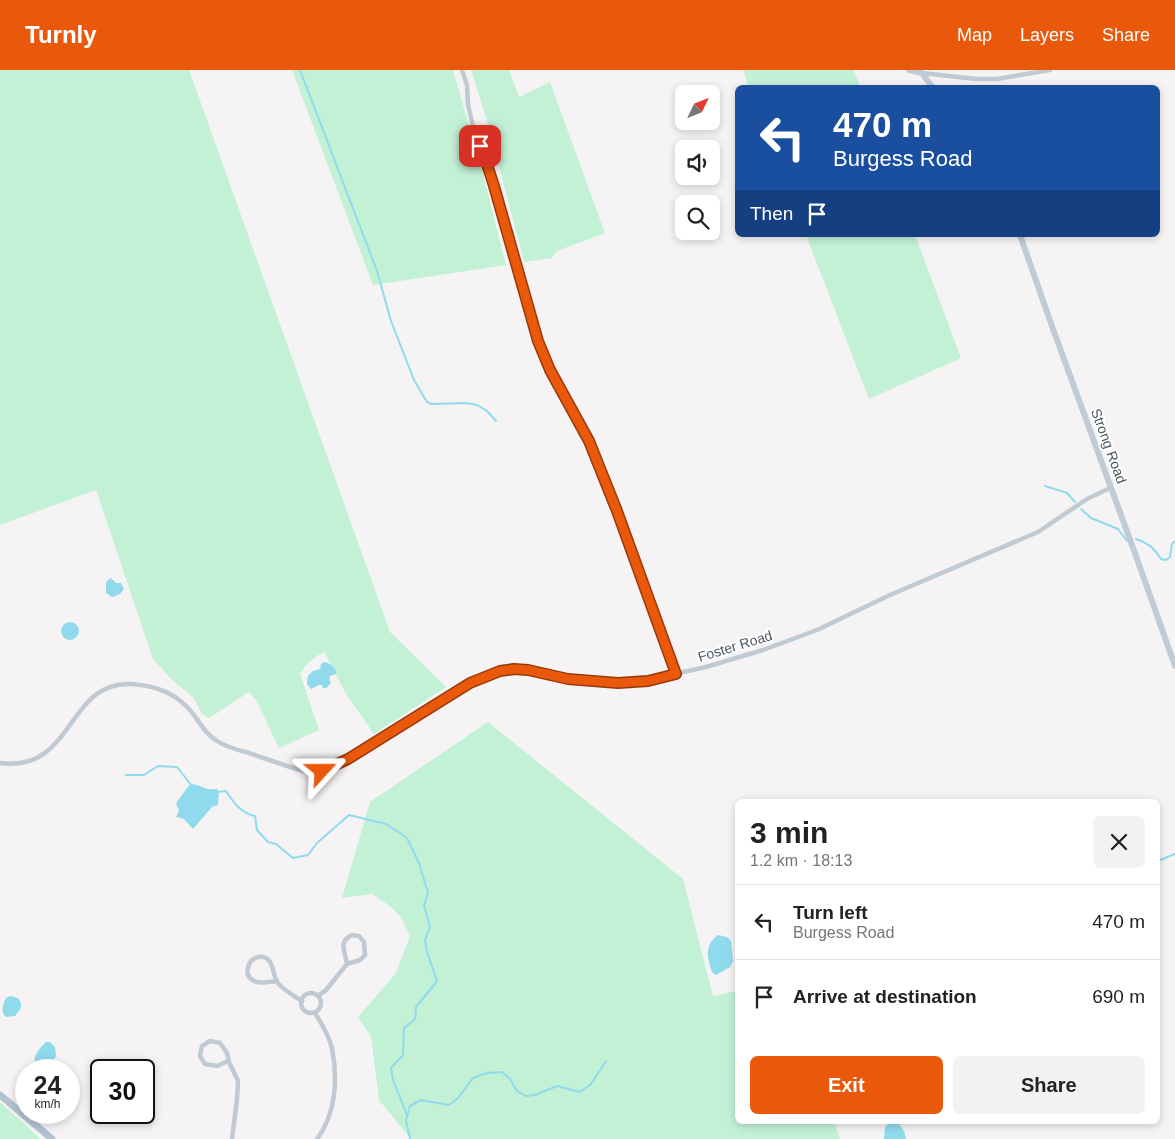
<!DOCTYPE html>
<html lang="en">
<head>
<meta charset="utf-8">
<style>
	:root { --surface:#fff; --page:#f2f2f2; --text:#222; --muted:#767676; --line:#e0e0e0; --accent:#ea580c }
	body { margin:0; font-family:Helvetica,sans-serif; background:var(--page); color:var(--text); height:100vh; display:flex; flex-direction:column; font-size:19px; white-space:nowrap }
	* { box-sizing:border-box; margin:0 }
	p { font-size:16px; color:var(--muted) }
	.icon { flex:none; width:28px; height:28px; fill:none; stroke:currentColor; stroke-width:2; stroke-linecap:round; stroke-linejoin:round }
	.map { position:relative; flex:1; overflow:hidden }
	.details { position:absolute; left:735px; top:729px; width:425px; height:325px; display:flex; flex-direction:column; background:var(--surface); border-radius:8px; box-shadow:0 2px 8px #0003 }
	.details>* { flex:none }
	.banner { position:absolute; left:735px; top:15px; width:425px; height:152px; border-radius:8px; box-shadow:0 2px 8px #0003; background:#1a4fa0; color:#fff; overflow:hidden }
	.needle { width:32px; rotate:47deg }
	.fabs { position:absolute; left:675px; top:15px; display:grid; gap:10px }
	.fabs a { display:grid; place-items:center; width:45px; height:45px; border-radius:8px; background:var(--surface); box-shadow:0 2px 8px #0003; font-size:25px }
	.speed { position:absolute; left:15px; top:989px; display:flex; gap:10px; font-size:25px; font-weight:700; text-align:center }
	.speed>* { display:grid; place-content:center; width:65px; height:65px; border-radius:50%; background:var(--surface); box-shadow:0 2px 8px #0003; line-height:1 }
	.speed small { font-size:12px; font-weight:400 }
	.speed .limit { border:2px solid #111; border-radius:8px; background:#fff; color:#111 }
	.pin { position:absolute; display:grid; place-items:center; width:42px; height:42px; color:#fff; margin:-21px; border-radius:10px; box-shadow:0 2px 8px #0006 }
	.me { position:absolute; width:55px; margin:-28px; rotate:66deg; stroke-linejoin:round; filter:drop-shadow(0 0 4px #0008) }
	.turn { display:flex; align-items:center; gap:18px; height:105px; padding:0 15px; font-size:22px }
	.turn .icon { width:65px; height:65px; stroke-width:2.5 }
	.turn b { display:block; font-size:35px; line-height:42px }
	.then { display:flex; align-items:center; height:48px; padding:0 15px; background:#0003; gap:10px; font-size:19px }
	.round { display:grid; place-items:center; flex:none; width:52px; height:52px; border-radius:8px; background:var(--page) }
	.head { display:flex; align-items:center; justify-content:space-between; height:85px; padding:0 15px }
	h1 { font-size:30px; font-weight:700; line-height:38px }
	.button { display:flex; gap:10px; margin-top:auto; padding:10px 15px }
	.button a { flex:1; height:58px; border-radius:8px; background:var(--accent); color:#fff; font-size:20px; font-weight:700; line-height:58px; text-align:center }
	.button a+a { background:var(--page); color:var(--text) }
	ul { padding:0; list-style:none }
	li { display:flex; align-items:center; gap:15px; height:75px; padding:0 15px; border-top:1px solid var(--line) }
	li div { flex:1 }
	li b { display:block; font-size:19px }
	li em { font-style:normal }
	header { display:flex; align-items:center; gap:30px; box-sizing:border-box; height:70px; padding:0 25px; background:var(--accent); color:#fff }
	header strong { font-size:24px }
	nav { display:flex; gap:28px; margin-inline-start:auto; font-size:18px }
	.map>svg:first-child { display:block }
	.green { fill:#c3f1d5 }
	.water { fill:#90daee }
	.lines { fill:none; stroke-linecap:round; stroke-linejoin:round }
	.stream { stroke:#90daee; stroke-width:2 }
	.street { stroke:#c1cad2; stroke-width:4.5 }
	.secondary { stroke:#c1cbd6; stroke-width:6 }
	.primary { stroke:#b3c2d1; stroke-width:7 }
	.route-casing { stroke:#983908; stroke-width:12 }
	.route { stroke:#ea580c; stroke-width:9 }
	.labels { text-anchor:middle; stroke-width:4; stroke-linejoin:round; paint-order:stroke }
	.street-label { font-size:14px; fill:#4a5661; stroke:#fff }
</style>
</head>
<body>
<header>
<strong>Turnly</strong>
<nav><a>Map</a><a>Layers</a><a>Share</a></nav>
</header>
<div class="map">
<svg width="1175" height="1069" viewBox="0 0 1175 1069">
	<rect width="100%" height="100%" fill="#f5f3f3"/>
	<path class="green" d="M0 0H189L390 562 446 617 374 664 346 624 324 582C313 588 306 593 300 604L319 660 279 678 256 630 249 622 209 648 202 644 193 627 172 610 153 589 96 420 0 455Z
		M292 0H453L483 104 506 195 373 215Z
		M471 0H509L519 27 550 12 605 163 562 179 556 182 552 188 524 192 488 54Z
		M743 0H854L860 17H749Z
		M806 165H915L961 288 869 329Z
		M488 652 683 809 713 926 737 921 738 1051H834L840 1069H411L379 1030 371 967 358 947 396 903 410 866 401 847 390 836 372 824 342 828 370 732Z
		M0 1032 36 1065 41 1069H0Z"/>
	<path class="water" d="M111 508 116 513H121L124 519 120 524 112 527 106 523V512Z
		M61 561a9 9 0 1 1 18 0a9 9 0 1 1-18 0Z
		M324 592C330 593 337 598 336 604L330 606 329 609 331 613 326 618H323L322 615H319L311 619 307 614 308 606 313 601 320 599 321 594Z
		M190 714C200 714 205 721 217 719L219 722 218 735 212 737 193 759 184 749 176 747 179 741 176 733Z
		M718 865 727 867 731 871 733 891 730 897 716 905 712 902C707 888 704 875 718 865Z
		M10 926C18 927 22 930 21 938L15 946 6 947C0 942 3 934 6 928Z
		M46 972H50L55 977 56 986C53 992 45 999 38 998 30 988 38 980 46 972Z
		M891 1051H897L904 1061 906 1069H884L885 1057Z"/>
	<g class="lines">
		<path class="stream" d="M300 0 377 201 391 251 414 310 427 332 432 334 466 333 477 335 487 341 496 351
			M1045 416 1067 423 1075 432
			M1081 439 1091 448 1118 459 1127 471
			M1136 469C1148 473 1154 478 1161 489L1166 490 1170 487 1172 474 1175 471
			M126 705H144L158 696 177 697 192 716
			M217 722 226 721C233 732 241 743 255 746L257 760 268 772 276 774 293 788 308 785 317 773 349 745 386 754 407 768 419 793 428 823 424 835 430 857 425 870 427 882 437 911 416 937 415 949 404 958 403 985 391 998 393 1010 407 1045
			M1158 791 1175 784
			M410 1069 406 1050 410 1036 421 1030 449 1035 458 1028 473 1008 487 1003 502 1002 510 1009 517 1021 526 1026 535 1025 557 1016 580 1022 591 1014 606 991"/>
		<path class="street" d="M462 0 467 15 468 35 476 69 485 85 494 116 538 271 550 300 589 371 617 441 676 604
			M922 3 976 9H997L1050 0
			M0 693C75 703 66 610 132 614 158 616 178 624 194 645 201 655 207 665 217 671 226 677 238 680 249 683 266 689 283 695 300 700L308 702 322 701 338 694 470 613 499 601 520 599 568 609 588 612H638L706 597 763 580 817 560 890 525 1038 462 1087 429 1110 418
			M277 911C268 912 253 916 248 905 247 902 248 897 249 894 251 890 254 888 258 887 274 885 272 903 277 912 283 920 294 926 302 931
			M301 933a10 10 0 1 1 20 0a10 10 0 1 1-20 0Z
			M318 926 326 920 347 894C346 883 337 872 352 865L359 866 364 872 365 885 360 890 347 894
			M315 943C322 954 329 966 332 978 338 1009 336 1044 317 1069
			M228 991 217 996 205 994 200 986 202 976 210 971 220 973 227 983 229 992 238 1011 237 1029 232 1069"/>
		<path class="secondary" d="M909 0 922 3 933 18
			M1020 165 1053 259 1136 486 1175 596"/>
		<path class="primary" d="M0 1025 52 1069"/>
	</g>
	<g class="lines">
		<defs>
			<path id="route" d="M322 701 348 689 470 613 500 601 514 599 528 600 568 609 618 613 648 611 676 604 617 441 589 371 550 300 538 271 494 116 484 85 480 76"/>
		</defs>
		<use href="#route" class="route-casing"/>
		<use href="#route" class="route"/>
	</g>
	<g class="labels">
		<g class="street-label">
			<text transform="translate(1109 376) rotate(70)" y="5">Strong Road</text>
			<text transform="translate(735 576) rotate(-17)" y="5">Foster Road</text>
		</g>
	</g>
</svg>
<div class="fabs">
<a><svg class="needle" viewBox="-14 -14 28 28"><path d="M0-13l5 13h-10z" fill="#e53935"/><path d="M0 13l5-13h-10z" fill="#767676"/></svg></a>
<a><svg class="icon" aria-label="sound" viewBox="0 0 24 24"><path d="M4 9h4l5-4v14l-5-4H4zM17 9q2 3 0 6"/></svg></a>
<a><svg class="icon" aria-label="search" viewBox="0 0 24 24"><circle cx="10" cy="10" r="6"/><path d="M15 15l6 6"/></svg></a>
</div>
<div class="speed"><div>24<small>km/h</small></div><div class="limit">30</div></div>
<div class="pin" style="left:480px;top:76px;background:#d93025"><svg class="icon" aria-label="arrive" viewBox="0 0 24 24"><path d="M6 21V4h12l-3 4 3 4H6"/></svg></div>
<svg class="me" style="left:322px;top:701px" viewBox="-20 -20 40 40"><path d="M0-17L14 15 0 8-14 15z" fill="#ea580c" stroke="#fff" stroke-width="4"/></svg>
<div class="banner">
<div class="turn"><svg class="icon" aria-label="left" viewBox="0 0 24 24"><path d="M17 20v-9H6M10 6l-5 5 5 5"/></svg><div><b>470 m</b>Burgess Road</div></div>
<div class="then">Then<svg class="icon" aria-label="arrive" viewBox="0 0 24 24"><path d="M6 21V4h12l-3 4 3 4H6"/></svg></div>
</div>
<section class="details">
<div class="head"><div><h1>3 min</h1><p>1.2 km · 18:13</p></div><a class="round"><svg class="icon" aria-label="close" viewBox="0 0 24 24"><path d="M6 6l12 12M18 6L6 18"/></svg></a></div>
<ul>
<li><svg class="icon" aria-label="left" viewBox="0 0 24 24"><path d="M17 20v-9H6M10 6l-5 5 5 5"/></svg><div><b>Turn left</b><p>Burgess Road</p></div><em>470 m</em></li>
<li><svg class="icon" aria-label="arrive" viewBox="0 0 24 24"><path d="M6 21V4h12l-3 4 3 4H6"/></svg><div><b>Arrive at destination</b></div><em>690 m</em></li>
</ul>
<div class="button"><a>Exit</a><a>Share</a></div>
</section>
</div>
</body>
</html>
